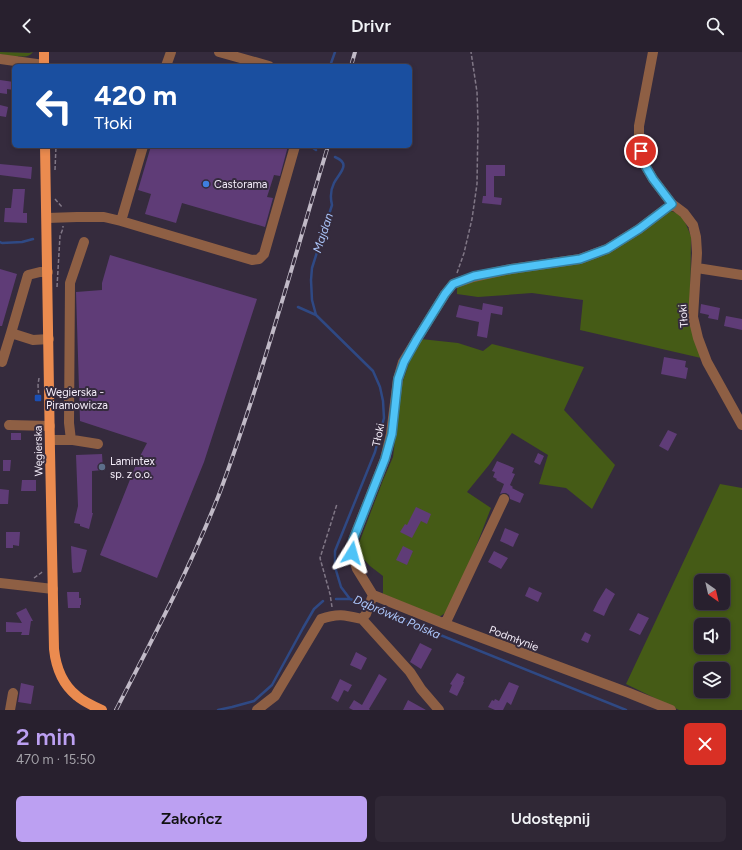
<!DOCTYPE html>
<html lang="pl">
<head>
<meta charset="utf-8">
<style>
	:root { --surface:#28202e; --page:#302836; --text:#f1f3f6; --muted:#a5a3aa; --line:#443e4a; --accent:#bca0f2 }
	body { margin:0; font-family:Figtree,sans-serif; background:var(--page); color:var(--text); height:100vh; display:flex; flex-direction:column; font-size:15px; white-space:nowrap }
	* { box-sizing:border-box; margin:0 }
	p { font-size:13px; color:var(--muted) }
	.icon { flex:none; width:22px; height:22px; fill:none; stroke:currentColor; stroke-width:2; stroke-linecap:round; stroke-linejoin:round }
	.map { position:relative; height:658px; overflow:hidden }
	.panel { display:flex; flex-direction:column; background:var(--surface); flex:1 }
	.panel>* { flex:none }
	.top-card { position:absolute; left:12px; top:12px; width:400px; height:84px; border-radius:6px; box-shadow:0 2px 6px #0003,0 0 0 1px var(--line); background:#1a4fa0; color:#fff; overflow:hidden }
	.needle { width:26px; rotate:146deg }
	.buttons { position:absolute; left:694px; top:522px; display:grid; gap:8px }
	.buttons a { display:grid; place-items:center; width:36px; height:36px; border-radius:6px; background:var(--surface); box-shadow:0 2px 6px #0003,0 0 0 1px var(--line); font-size:20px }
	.pin { position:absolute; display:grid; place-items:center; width:34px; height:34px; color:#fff; margin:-17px; border:2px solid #fff; border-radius:50%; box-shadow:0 1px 4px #0007 }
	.me { position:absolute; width:44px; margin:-22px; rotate:8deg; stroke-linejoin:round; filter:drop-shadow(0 0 3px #0008) }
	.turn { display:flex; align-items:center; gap:14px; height:84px; padding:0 16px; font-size:18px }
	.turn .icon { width:52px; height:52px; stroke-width:2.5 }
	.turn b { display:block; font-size:28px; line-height:34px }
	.round { display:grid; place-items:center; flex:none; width:42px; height:42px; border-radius:6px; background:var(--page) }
	.head { display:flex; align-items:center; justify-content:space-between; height:68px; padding:0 16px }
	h1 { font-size:24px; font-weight:600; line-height:30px; color:var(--accent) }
	.cta { display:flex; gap:8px; margin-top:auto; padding:8px 16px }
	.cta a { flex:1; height:46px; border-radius:6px; background:var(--accent); color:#111; font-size:16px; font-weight:600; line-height:46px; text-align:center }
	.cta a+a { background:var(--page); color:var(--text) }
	header { display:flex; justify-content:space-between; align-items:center; height:52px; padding:0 16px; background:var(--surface); font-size:18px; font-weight:600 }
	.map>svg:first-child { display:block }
	.green { fill:#455b16; fill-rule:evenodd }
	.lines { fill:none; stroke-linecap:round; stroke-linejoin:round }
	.stream { stroke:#2f4984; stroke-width:2.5 }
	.building { fill:#5f3c77 }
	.path { stroke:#807786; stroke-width:1.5; stroke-dasharray:4 2; stroke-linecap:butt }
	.minor { stroke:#8e5f44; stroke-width:10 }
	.major { stroke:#eb8b4f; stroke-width:10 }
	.rail-casing { stroke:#c1bac7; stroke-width:4 }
	.rail { stroke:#352b3d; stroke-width:2.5; stroke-dasharray:8; stroke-linecap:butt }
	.route-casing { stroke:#337fa1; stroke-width:10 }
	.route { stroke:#4fc3f7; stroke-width:7 }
	.shop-dot { fill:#3f7fe0; stroke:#352b3d; stroke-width:1.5 }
	.transit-dot { fill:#1a4fb4; stroke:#352b3d; stroke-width:1.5 }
	.service-dot { fill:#5c6f8a; stroke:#352b3d; stroke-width:1.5 }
	.labels { text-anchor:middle; stroke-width:4; stroke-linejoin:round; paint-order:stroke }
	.poi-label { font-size:11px; fill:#f6effb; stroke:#352b3d; text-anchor:start }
	.street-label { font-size:11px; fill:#f6effb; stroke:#352b3d }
	.water-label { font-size:12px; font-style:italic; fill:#acc6fb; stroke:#352b3d }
</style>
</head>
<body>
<header><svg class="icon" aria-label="back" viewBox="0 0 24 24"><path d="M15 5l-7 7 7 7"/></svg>Drivr<svg class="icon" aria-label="search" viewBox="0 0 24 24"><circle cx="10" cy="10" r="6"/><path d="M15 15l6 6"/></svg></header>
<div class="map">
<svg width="742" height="658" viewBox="0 0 742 658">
	<rect width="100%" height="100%" fill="#352b3d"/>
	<path class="green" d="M0 0 29 1 33 0C29 5 25 5 18 4V6L0 2Z
		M671 159 682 163 691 184 690 270 701 306 580 278 583 248 532 241 478 245 457 242V235L497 222 620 194Z
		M421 287 458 291 483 299 492 292 584 315 564 358 615 413 592 457 566 436 539 432 548 403 512 381 489 413 467 440 491 456 475 497 447 560 439 565 383 542V524L370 514 358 501 359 491 383 428 393 405 401 335 411 305Z
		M720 432 742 436V658H679L626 632ZM701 529H723V551H701ZM701 573H723V595H701ZM701 617H723V639H701Z"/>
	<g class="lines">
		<path class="stream" d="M330 14 335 0
			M310 94 316 98
			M0 190 2 191 22 190 33 187
			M298 255 316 263 373 319 380 335 383 349 384 366 375 400 335 499V515L341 535 350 547 366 553
			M316 263 312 248 311 228 312 216 332 153C330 145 330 139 334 131 339 121 352 112 335 105
			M336 547H350
			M371 555 626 658
			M218 658 232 655 254 649 272 633 303 576 314 557 323 549"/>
	</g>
	<path class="building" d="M0 28 14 30V38L7 37V42L0 41Z
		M0 53 8 55 6 65 0 64Z
		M151 94H288L280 124 274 123 267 145 273 146 265 175 182 151 176 171 145 162 151 142 138 138Z
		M0 112 32 115 31 127 0 123Z
		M486 113H505V124H494V145L502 146 501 153 482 151 483 144H486Z
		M13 137H25L23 161H27V171L4 170 5 156H11Z
		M110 203 257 247 204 410 157 526 100 503 137 410 147 391 80 369 76 240 102 238V231Z
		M0 217 17 222 2 274H0Z
		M483 251 503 255 502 263 491 261 487 286 477 284 479 270 456 265 459 253 482 258Z
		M701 252 720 256 718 268 708 266 709 263 700 261Z
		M726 264 742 267V278L724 274Z
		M664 305 686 309 685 315 688 316 686 327 661 322Z
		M668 378 677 382 668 399 659 394Z
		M11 381H21V388H11Z
		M538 401 544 404 540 413 534 410Z
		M102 402 103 418 92 419V461H93L89 477 80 474V472L74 471 78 454 76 403Z
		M3 408H11L10 419H3Z
		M497 409 514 416 512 421 515 422 510 433 513 435 512 436 524 442 520 451 510 447 509 443 506 441H503L500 442 504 432 496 428 497 427 493 425 495 420 492 419Z
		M22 428H36V439H21Z
		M0 437 9 438 8 452H0Z
		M416 455 431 462 427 472 421 469 412 486 400 480 405 472 407 473Z
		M505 476 519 482 513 495 500 489Z
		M6 480H20L19 494 13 493V496H6Z
		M71 494 87 498 81 520 73 521 72 516Z
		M403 494 413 499 407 513 396 508Z
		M494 499 508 506 501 517 488 510Z
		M529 535 542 541 538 550 525 544Z
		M606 536 615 542 609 553 604 564 593 559 598 549Z
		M67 540H79V546H81V553H80V556H68Z
		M26 556 33 569H31L29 583H21L22 580H6V570L22 571 16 561Z
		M638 561 649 566 640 583 629 578Z
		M585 580 591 583 588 591 581 588Z
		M420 591 432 597 421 617 410 610Z
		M356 600 367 606 361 618 350 613Z
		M457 621 465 625 463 630H464L457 644 449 640 452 633 450 632Z
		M379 622 387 627 369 657 370 658H353L349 656 354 648 362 653Z
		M340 627 352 633 348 640 344 638 338 650 331 646Z
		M509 630 519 634 511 653 507 650 503 658H495L488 655 492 648 494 649 495 647 499 649Z
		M21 631 34 634 31 652 18 650Z
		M408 648 426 658H403Z"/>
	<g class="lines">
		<path class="path" d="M55 118 56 94
			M55 147 62 155V156
			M457 221 464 201 472 167 477 132 478 71 477 40 471 0
			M57 235 60 184C61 181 63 178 63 174
			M39 326 38 333 39 348
			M34 526 41 521 43 519
			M332 555 330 542 320 506 337 452"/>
		<path class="minor" d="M219 0 269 14
			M653 0 639 74V89L646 115 653 127 672 152 684 161 693 173 696 185 697 201 693 265 698 286 707 310 742 373
			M0 7 44 13
			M166 14 171 0
			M47 166 77 165H104L121 169 252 208 259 207 264 202 295 94
			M121 169 143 94
			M697 216 742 223
			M48 220H40L28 223 11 281 33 288 49 287
			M0 309 2 310 11 281
			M9 373 50 374
			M50 388H73L98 392
			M71 388 69 371 70 231 84 190
			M0 531 53 537
			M373 543 357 517 352 501 353 488 385 407 391 382 398 327 403 310 417 287 445 242 453 232 473 225 511 217 580 207 607 197 639 177 672 152
			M373 543 445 572 629 641 671 658
			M362 567 410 620 421 637 439 658
			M445 572 504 447
			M10 658 13 641
			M257 658 275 644 321 567C338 561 345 563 362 567L366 562 373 543"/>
		<path class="major" d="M44 0V14
			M45 94 50 399 54 597C56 616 62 632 77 644 84 650 93 654 102 658"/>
		<defs>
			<path id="rail" d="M351 14 355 0
				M116 658C152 588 189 518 218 445 230 414 240 383 250 353 278 267 302 180 328 94"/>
		</defs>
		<use href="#rail" class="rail-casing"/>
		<use href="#rail" class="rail"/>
	</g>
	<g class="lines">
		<defs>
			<path id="route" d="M352 501 353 488 385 407 392 382 398 327 404 310 417 287 445 242 453 232 474 224 511 217 580 207 607 197 639 177 672 152 653 127 646 115 641 99"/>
		</defs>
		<use href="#route" class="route-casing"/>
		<use href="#route" class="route"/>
	</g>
	<circle class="shop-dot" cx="206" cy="132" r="4"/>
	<rect class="transit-dot" x="34" y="342" width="8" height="8" rx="2"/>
	<circle class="service-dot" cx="102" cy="415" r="4"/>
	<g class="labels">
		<g class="poi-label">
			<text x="214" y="136">Castorama</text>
			<text x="46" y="344">Węgierska -<tspan x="46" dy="13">Piramowicza</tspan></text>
			<text x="110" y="413">Lamintex<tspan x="110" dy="13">sp. z o.o.</tspan></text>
		</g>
		<g class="street-label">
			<text transform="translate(683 264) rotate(-95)" y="4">Tłoki</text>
			<text transform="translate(378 383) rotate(-78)" y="4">Tłoki</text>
			<text transform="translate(38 399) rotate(-91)" y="4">Węgierska</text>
			<text transform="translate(514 586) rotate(21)" y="4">Podmłynie</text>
		</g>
		<g class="water-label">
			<text transform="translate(323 181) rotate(-72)" y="4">Majdan</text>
			<text transform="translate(397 565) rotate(23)" y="4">Dąbrówka Polska</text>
		</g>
	</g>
</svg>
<div class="buttons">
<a><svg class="needle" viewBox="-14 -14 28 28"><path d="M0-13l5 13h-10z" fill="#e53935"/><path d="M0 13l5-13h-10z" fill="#a5a3aa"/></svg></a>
<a><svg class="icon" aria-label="sound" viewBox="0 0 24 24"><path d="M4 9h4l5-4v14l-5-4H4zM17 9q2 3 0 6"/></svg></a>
<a><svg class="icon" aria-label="layers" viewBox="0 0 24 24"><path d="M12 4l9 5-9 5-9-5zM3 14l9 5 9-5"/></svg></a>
</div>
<div class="pin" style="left:641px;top:99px;background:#d93025"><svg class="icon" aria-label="arrive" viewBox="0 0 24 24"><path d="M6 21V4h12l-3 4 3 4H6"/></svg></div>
<svg class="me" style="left:352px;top:501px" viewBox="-20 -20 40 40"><path d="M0-17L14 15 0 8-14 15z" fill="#4fc3f7" stroke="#fff" stroke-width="4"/></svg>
<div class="top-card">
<div class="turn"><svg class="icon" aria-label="left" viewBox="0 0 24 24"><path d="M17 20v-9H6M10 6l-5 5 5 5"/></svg><div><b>420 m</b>Tłoki</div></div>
</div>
</div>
<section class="panel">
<div class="head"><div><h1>2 min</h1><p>470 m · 15:50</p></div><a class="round" style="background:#d93025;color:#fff"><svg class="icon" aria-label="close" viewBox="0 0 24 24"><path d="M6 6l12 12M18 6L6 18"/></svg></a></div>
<div class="cta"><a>Zakończ</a><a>Udostępnij</a></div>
</section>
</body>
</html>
